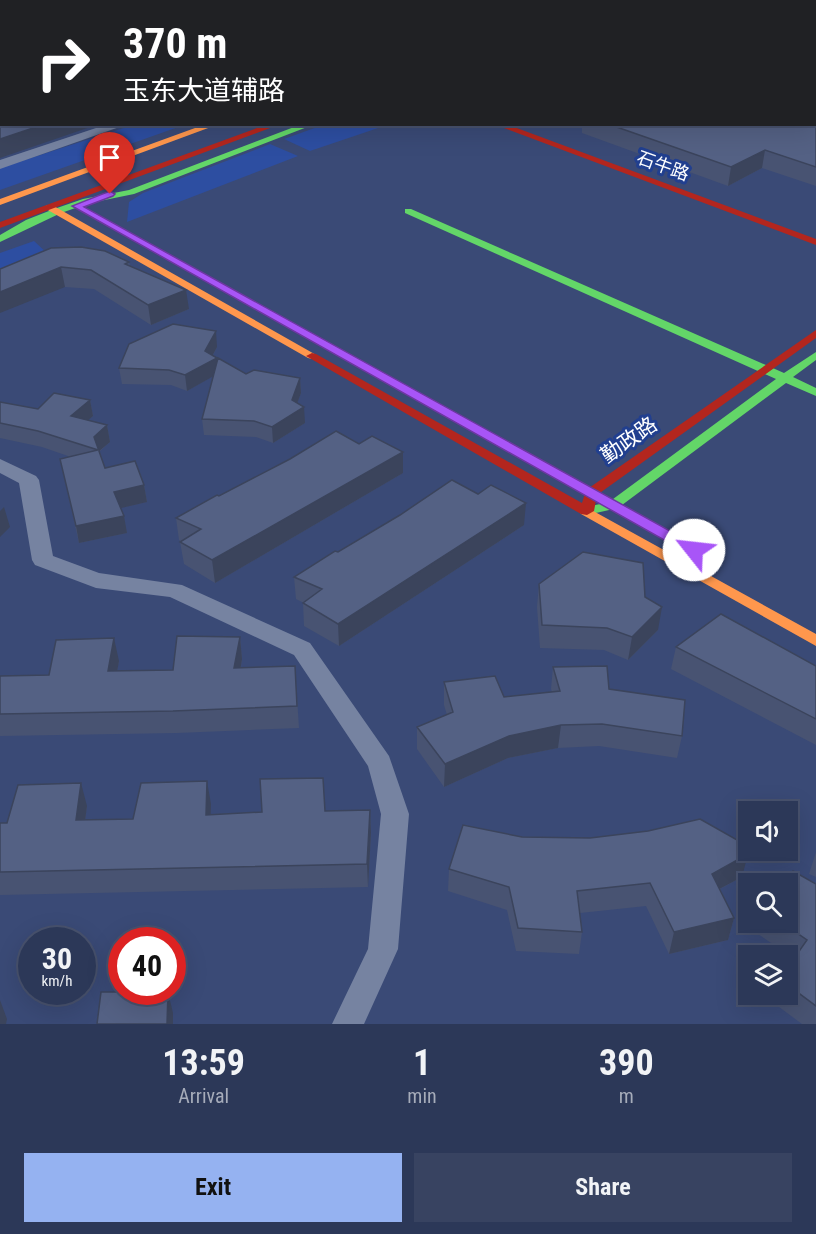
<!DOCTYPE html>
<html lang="en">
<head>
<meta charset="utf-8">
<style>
	:root { --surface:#2c3858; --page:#384361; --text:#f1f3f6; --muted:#a6acba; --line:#48526e; --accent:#95b2f1 }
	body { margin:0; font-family:"Roboto Condensed","Noto Sans SC",sans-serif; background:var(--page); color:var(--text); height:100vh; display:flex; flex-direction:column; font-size:22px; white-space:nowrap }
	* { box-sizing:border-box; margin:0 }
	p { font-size:20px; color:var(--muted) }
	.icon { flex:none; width:33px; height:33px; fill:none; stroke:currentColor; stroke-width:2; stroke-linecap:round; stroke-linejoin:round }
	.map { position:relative; height:1024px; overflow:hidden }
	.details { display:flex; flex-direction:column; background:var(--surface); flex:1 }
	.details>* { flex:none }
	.top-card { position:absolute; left:0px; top:0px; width:816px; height:126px; box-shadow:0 6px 24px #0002,0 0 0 2px var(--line); background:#202124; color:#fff; overflow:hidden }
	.fabs { position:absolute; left:738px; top:801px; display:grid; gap:12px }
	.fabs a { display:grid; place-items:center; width:60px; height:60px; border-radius:0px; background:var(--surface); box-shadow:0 6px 24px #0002,0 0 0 2px var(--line); font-size:30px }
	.speed { position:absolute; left:18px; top:927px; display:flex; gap:12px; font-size:30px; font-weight:700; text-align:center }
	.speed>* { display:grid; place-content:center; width:78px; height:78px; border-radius:50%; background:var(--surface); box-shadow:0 6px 24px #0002,0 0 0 2px var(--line); line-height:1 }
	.speed small { font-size:15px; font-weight:400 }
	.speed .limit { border:9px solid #d22; background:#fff; color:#111 }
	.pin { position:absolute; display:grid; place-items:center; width:51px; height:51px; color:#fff; margin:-62px -26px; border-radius:50% 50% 50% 0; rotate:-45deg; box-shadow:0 0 6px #0007 }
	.pin .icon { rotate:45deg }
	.me { position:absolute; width:66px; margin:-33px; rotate:299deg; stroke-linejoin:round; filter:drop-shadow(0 0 4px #0008) }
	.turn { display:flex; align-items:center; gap:21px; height:126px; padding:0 24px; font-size:27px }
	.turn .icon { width:78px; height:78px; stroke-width:2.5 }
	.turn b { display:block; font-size:42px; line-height:51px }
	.eta { display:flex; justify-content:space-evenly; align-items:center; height:102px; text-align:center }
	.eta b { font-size:36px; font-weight:700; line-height:42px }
	.action { display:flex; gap:12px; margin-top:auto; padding:12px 24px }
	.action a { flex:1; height:69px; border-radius:0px; background:var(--accent); color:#111; font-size:24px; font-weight:700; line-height:69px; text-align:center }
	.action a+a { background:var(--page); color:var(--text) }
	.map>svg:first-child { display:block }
	.green { fill:#2d4ea1 }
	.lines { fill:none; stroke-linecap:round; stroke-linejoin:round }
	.street { fill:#7683a1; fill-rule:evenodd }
	.fast { fill:#63d668; fill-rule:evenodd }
	.slow { fill:#ff974d; fill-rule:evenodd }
	.jam { fill:#b3261e; fill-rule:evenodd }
	.wall { fill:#485372 }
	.shaded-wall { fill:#3b445c }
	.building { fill:#546184; stroke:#3b445c; stroke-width:1.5 }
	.route { fill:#a855f7; stroke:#6d37a1; stroke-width:1.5 }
	.labels { text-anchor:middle; stroke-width:6; stroke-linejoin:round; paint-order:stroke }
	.far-street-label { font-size:18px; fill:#fff; stroke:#213f8f }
	.street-label { font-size:21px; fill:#fff; stroke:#213f8f }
</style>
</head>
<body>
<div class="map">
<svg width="816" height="1024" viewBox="0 0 816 1024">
	<rect width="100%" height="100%" fill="#3a4a76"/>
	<path class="green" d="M133 125H184L0 190V168Z
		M323 125H387L310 151 284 139Z
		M270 144 298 156 127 222 129 202 143 193Z
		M34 241 49 255 0 274V253Z"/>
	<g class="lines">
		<path class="street" d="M211 0H224L225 2H212Z
			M293 0H318L292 2Z
			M108 124H128L0 169V160Z
			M0 459 36 476 39 480 53 556 99 573 182 585 310 643 389 756 409 814 398 949 364 1024H332L368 949 381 814 368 766 294 655 170 597 96 588 35 565 32 560 19 483 0 473Z"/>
		<path class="fast" d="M593 0H601L591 2Z
			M302 124H315L134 194 90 203 61 213 0 242V235L26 220 54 209 83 199 129 190Z
			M405 209H411L784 373 816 352V360L793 377 816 388V396L786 383 618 508 587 515 582 514 580 511 582 508 609 502 776 379 405 213Z"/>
		<path class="slow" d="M568 0H576L566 2Z
			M206 124H219L0 205V199Z
			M46 205H52L318 356 312 359 308 358 46 209Z
			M586 507 816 634V646L581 514 579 511Z"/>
		<path class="jam" d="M164 0H172L174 2H165Z
			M190 0H198L200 2H191Z
			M621 0H629L619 2Z
			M640 0H652L637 2Z
			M814 85H816V90H814Z
			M268 124H281L0 228V222Z
			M493 124H506L816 239V245Z
			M816 330V338L597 495 594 511 587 515 581 514 306 356 312 353 316 354 582 503 586 490Z"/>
	</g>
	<path class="wall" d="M816 11V75L814 74V12Z
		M816 94V186L762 168 728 186 582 133V124H814Z
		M129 262 130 266 189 309 151 325 94 289 65 287 0 269Z
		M217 347 213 355 217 360 246 374 300 378 301 393 297 403 305 423 273 443 256 437 204 435 202 419 213 376 187 391 171 385 122 384 119 368Z
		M90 400 93 416 88 420 107 425 110 442 99 452 105 468 144 485 147 502 120 508 127 533 79 543 60 459 71 457 42 447 0 438V402L38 409Z
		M403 473 215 583 184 564 180 542H182L179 540 176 518 219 496Z
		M524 525 339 646 304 626 303 603H304L296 599 294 577 338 552Z
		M539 584 645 597 658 630 628 660 604 650 540 648 537 607Z
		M240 637 242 659 241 667 295 666 299 728 177 733 0 736V676L49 675 119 661 117 671 173 670Z
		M676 647 816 666V745L671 669Z
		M553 667 609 689 682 736 677 758 599 746 558 748 508 758 444 787 417 749V727L447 715 444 705V682L504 697 552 692 551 689Z
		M211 804 210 814 370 810 371 833 368 887 0 895V823H7L87 806 85 820 133 819Z
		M522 837 742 877 720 889 734 918 728 940 669 954 646 906 580 913 582 932 579 954 516 951 507 910 448 891 449 869Z
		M816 852V877L809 874Z
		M816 884V1024H802L771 1001 774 994H788V967L793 958 758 934 761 922H788Z"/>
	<path class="shaded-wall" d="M779 0H812V2H776Z
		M45 124H99L0 158V139Z
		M765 150 762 168 728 186 731 167Z
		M61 267 65 287 0 313V292Z
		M186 290 189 309 151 325 148 305Z
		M216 331 217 347 209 362 217 358 219 373 187 391 185 375 205 351Z
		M300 378 301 393 293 414 304 407 305 423 273 443 272 427 292 400Z
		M90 400 93 416 74 432 71 416Z
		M107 425 110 442 98 452 94 437Z
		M403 452V473L215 583 212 560Z
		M144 485 147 502 117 509 114 492Z
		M526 503 524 525 339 646 338 624Z
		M4 507 10 527 0 537V511Z
		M124 516 127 533 79 543 76 526Z
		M662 607 658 630 628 660 632 637Z
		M240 637 242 659 237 690 234 668Z
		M114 638 119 661 113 694 108 671Z
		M561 725 558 748 508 758 444 787 445 764 509 736Z
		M207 781 211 804 210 837 206 815Z
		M81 783 87 806 82 843 76 820Z
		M370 810 371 833 368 887 367 864Z
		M748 854 742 877 706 896 712 874Z
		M734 918 728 940 669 954 674 932Z
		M168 992 173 1013V1024H167Z
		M0 1000 7 1019 6 1024H0Z"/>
	<path class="building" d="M729 0H779L776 2H725Z
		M816 11V35L814 34V12Z
		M0 66H2V124H45L0 139Z
		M814 94H816V167L765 150 731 167 608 124H814Z
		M81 247 105 251 129 262 125 264 186 290 148 305 91 270 61 267 0 292V269L51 248Z
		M173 324 216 331 205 351 217 358 185 375 169 370 119 368 129 344Z
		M218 358 246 374 254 370 300 378 292 400 304 407 272 427 254 421 202 419Z
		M54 393 90 400 71 416 107 425 94 437 105 468 135 461 144 485 114 492 124 516 76 526 60 459 98 450 38 431 0 423V402L38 409Z
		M336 431 359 444 372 436 403 452 212 560 180 542 201 529 176 518 217 495 219 496 290 459Z
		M452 480 478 494 491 485 526 503 338 624 303 603 322 589 294 577 335 551 338 552 400 515Z
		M583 552 643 563 645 597 662 607 632 637 607 628 542 625 539 584Z
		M721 614 816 666V719L676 647Z
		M177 636 240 637 234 668 295 666 297 706 173 711 0 714V676L49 675 56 640 114 638 108 671 173 670Z
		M607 666 609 689 685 700 682 736 602 724 561 725 509 736 445 764 417 727 453 712 444 682 495 676 504 697 560 691 553 667Z
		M323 778 325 811 370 810 367 864 0 872V823H7L18 785 81 783 76 820 133 819 141 783 207 781 206 815 262 812 260 779Z
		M700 819 739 841 748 854 712 874 734 918 674 932 650 883 577 891 582 932 518 928 509 887 449 869 463 825 522 837 590 838 648 831Z
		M793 871 816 884V1006L788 985V967L807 940 781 922H788V884H784Z
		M101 992H168L167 1024H97Z"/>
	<path class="route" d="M110 191 115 194 113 196 84 207 699 547 701 550 694 555 689 554 72 206Z"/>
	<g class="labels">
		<g class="far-street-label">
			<text transform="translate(663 166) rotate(20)" y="6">石牛路</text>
		</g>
		<g class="street-label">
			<text transform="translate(629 440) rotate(-35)" y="7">勤政路</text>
		</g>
	</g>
</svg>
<div class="fabs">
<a><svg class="icon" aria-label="sound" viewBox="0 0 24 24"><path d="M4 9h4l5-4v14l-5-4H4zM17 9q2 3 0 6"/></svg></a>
<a><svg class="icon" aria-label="search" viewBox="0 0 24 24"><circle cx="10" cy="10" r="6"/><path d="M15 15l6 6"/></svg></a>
<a><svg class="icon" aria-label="layers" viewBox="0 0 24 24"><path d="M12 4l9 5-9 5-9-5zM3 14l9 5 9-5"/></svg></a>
</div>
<div class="speed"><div>30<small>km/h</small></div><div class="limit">40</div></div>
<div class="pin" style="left:110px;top:194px;background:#d93025"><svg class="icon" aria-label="arrive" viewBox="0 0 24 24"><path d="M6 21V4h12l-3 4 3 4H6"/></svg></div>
<svg class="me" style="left:694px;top:550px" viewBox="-20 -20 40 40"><circle r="19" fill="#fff"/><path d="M0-13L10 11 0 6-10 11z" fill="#a855f7"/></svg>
<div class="top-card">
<div class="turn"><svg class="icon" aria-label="right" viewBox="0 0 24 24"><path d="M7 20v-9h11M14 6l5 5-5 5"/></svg><div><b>370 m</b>玉东大道辅路</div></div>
</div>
</div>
<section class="details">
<div class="eta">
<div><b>13:59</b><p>Arrival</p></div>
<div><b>1</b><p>min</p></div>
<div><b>390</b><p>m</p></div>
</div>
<div class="action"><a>Exit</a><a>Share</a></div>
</section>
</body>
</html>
